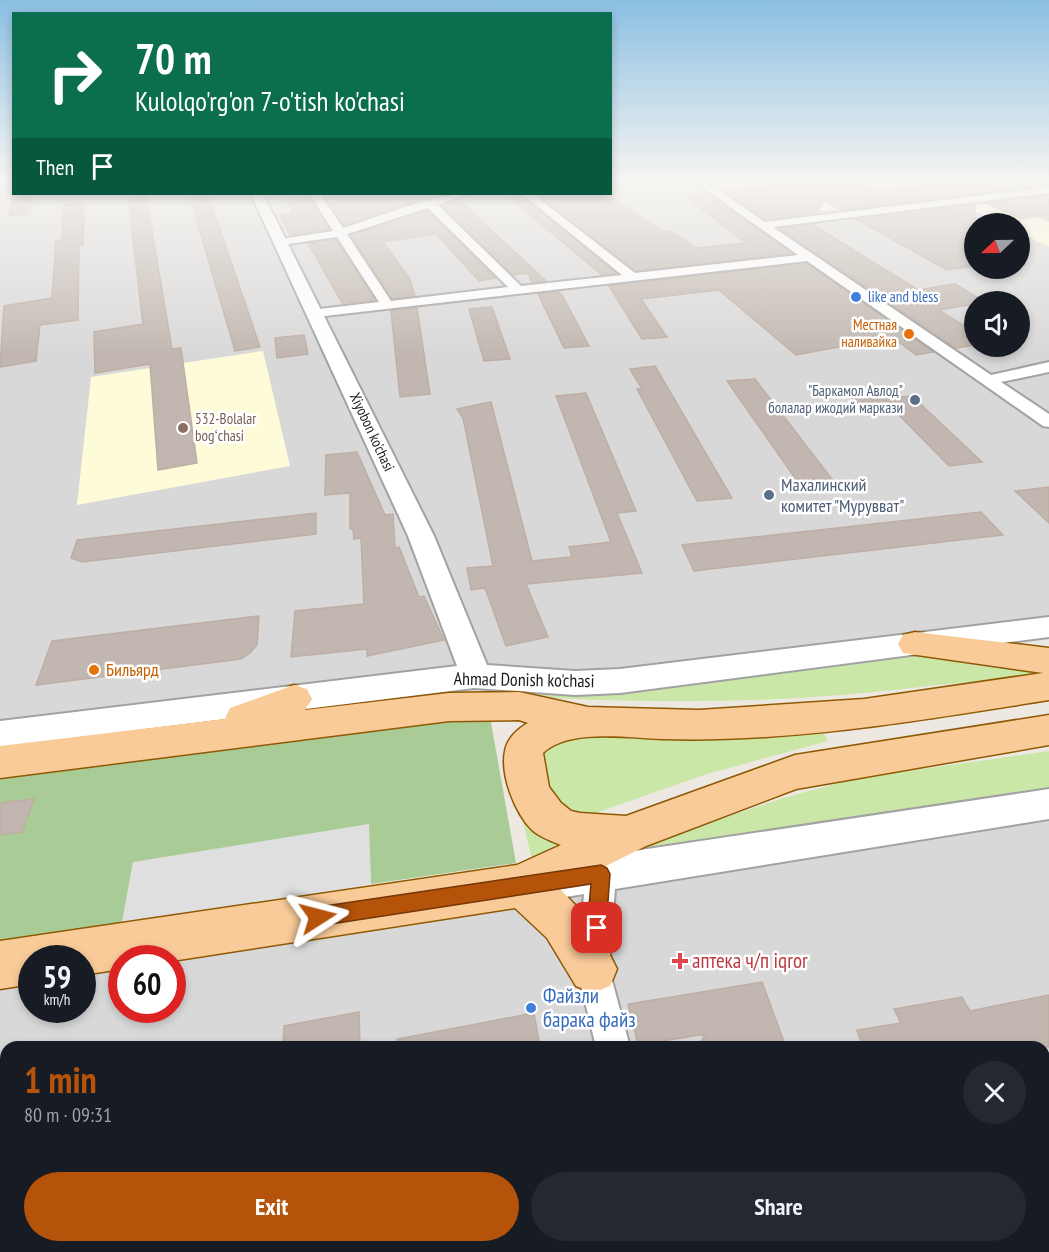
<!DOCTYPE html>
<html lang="en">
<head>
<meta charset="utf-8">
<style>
	:root { --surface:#171b24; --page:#242831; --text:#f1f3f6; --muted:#9ea1a6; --accent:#b45309 }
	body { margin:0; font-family:"PT Sans Narrow",sans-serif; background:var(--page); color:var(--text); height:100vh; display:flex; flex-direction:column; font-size:22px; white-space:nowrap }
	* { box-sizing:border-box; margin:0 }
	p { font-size:20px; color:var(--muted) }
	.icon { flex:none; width:33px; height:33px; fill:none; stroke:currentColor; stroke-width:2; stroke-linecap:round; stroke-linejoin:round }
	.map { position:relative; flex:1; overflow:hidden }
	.sheet { position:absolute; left:0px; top:1041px; width:1050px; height:212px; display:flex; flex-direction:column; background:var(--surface); border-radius:18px 18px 0 0; box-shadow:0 3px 9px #0003 }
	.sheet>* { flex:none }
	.banner { position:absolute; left:12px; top:12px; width:600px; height:183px; border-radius:0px; box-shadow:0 3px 9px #0003; background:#0b6e4f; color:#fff; overflow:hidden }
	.needle { width:39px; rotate:248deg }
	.tools { position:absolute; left:964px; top:213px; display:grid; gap:12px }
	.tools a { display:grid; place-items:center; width:66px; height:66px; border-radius:50%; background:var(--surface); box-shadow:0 3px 9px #0003; font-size:30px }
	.speed { position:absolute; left:18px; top:945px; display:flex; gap:12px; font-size:30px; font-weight:700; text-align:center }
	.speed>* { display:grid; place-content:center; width:78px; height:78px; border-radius:50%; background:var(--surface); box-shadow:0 3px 9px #0003; line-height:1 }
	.speed small { font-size:15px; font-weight:400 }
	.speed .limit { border:9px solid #d22; background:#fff; color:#111 }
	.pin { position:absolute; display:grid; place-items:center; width:51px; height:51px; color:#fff; margin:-26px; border-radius:12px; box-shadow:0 3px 9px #0006 }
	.me { position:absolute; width:66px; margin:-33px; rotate:81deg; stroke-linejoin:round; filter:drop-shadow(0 0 4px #0008) }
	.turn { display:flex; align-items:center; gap:21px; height:126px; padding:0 24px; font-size:27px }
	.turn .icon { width:78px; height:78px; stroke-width:2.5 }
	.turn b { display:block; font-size:42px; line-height:51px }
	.then { display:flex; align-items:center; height:57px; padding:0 24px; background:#0003; gap:12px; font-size:22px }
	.round { display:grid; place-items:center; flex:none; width:63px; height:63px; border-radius:32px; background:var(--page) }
	.headline { display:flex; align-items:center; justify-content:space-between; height:102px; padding:0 24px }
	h1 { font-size:36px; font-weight:800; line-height:45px; color:var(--accent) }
	.primary-button { display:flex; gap:12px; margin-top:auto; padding:12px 24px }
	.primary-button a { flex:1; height:69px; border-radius:36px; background:var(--accent); color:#fff; font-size:24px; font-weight:800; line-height:69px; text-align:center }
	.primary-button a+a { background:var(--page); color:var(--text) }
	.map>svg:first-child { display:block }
	.residential { fill:#d9d8d8; fill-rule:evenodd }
	.education { fill:#fefcd8 }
	.grass { fill:#cae7a7 }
	.forest { fill:#a9cb96 }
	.parking { fill:#dfdfdf }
	.building { fill:#c1b7b0; stroke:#beaea4; stroke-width:1.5 }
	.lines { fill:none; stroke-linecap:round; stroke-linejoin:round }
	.minor-casing { stroke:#a2a2a2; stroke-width:4 }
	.tertiary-casing { stroke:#a2a2a2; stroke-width:4 }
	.primary-casing { stroke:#8f5903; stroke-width:3 }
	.minor { fill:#fff; fill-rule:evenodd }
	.tertiary { fill:#fff; fill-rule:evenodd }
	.primary { fill:#f9cb99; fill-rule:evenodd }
	.route { fill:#b45309; stroke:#753606; stroke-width:1.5 }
	.shop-dot { fill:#3f7fe0; stroke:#fff; stroke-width:2 }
	.food-dot { fill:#e8710a; stroke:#fff; stroke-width:2 }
	.service-dot { fill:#5c6f8a; stroke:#fff; stroke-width:2 }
	.education-dot { fill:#8d6e63; stroke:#fff; stroke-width:2 }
	.health-dot { fill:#e0444e; stroke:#fff; stroke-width:2 }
	.labels { text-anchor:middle; stroke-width:5; stroke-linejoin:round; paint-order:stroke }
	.far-shop-label { font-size:15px; fill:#366cbe; stroke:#fff; text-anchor:start }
	.far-food-label { font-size:15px; fill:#c56008; stroke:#fff; text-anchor:end }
	.far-service-label { font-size:15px; fill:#4e5e75; stroke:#fff; text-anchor:end }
	.far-education-label { font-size:15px; fill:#785e54; stroke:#fff; text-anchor:start }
	.far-street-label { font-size:15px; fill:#1b1b1b; stroke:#fff }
	.service-label { font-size:18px; fill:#4e5e75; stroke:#fff; text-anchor:start }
	.food-label { font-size:18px; fill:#c56008; stroke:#fff; text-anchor:start }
	.street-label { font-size:18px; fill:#1b1b1b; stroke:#fff }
	.near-health-label { font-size:21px; fill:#be3a42; stroke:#fff; text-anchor:start }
	.near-shop-label { font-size:21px; fill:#366cbe; stroke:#fff; text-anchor:start }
</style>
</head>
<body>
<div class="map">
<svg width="1049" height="1252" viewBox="0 0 1049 1252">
	<rect width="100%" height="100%" fill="#ede8e1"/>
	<path class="residential" d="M0 180H13L14 194H610L611 180H1049V627L0 734ZM975 224H1020V268H975ZM975 302H1020V346H975Z
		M1049 804V1252H0V965L31 960 32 1010H82V958H42ZM122 958H172V1010H122ZM6 1047H1044V1246H6Z"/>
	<path class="education" d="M711 180H895L931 198 767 217Z
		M1049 197V247L1020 233V224L999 223 966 207Z
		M263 351 290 466 77 505 91 377Z"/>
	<path class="grass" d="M915 656 932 659 1035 666 1042 672C1006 681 966 682 929 686 787 704 646 705 503 695L504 688 622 691Z
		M824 734 828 741 707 774 584 817 557 807 538 760 548 738 557 735 685 740Z
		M1049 751V792L636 854 658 840 780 799 853 779Z
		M523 822 542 836 565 846 532 860Z"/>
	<path class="forest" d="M434 715 490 717 516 863 371 884 368 824 121 927 0 946V772Z"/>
	<path class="parking" d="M369 824 371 884 121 927 133 862Z"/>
	<path class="building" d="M810 180H857L877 190 939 185 930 180H1049V185L841 210 824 201 817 213 766 220 723 191Z
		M706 193 792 253 636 271 536 194H606L663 232 671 231 696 248 746 243 684 195Z
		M13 194H33L30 214 9 216Z
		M189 194H208L260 347 235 351Z
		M337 194H449L405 205 344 225 324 195Z
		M505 194H520L616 273 602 275Z
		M146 195 172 349 181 348 197 463 158 470 150 364 95 373 94 332 143 324 128 197Z
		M1049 195V221L1039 216 1022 219 986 203Z
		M309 197 329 229 290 235 280 215 293 213 286 200Z
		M459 200 515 252 546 281 532 283 528 273 513 275 442 206Z
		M84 202 83 245H79L78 320 40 325 36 361 0 367 4 306 52 298 56 241 62 240 64 205Z
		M975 204V225L967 226 975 230V266L947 270 856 219Z
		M427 211 496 278 479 281 436 234 383 242 410 279 415 296 392 299 351 235Z
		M812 224 918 290 955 284 985 302 939 310 975 333V345L956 348 779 228Z
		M336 239 375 300 342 303 308 243Z
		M806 263 933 352 916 355 892 337 796 355 719 290 641 299 667 337 642 339 609 286Z
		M558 292 562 295 589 346 564 348 538 294Z
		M492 307 510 359 484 361 469 309Z
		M417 308 430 394 400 397 391 311Z
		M304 335 308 354 277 358 275 338Z
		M655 366 732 498 697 501 637 389H642L630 369Z
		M755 379 838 487 804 491 727 381Z
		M881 389 890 398 912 396 982 462 949 466 890 406 860 408 845 392Z
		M586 393 636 511 617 513 642 573 526 584 548 637 506 646 485 588 471 590 467 568 493 566 463 418 457 409 491 402 532 561 572 557 569 547 611 542 556 396Z
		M357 452 385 515 393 514 395 548 399 547 419 597 424 596 444 640 367 656V649L291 657 295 611 364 604 361 538 354 539 353 529H350V493L325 495 326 455Z
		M1049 487V523L1015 491Z
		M981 512 1003 535 694 571 682 545Z
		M316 513V534L82 562 71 558 77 540Z
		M259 616 257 645 250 653 241 659 36 685 52 641Z
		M34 799 22 832 0 835V803Z
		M762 982 786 1047H697L706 1034 638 1045 628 1004Z
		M1049 995V1047H863L857 1030 901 1023 894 1009 962 997 970 1011Z
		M359 1012 360 1047H283L284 1026Z
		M534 1013 540 1047H398L397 1039Z"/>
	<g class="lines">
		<defs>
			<path id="minor" d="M692 180H704L765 222 1049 187V193L773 227 991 375 1049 362V372L1001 382 1049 414V427L1043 426 807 261 316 317 311 316V310L379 302 337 237 281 245 275 242 281 239 333 231 310 194H320L343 228C379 217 432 194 468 194L438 205 521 286 622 275 522 194H533L635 273 798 255ZM428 208 508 287 391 301 347 234Z
				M602 848 612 852 617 862 609 969 630 1047H596L577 969 587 862 592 852Z
				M643 1246H683L684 1252H644Z"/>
			<path id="tertiary" d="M251 194H263L434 536 487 665 575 671 620 669 1049 617V637L620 693 575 695 474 688 0 747V721L457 666 408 536Z
				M1049 789V819L547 900 534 895 528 882 534 869 547 864Z"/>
			<path id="primary" d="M915 632 1049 648V700C921 720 792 743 662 739 629 738 569 728 543 753L549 787 561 803 571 811 580 813 626 816 795 755 1049 715V745L796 789 646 846 560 889 596 927 617 969 610 986 593 993 576 986 547 938 515 908 172 961V958H122V969L82 975V958H32V984L0 989V941L517 865 561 845C551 841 540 837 532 830 515 813 500 775 505 751 507 739 517 729 528 723L519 720 449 721 0 778V746L225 719 230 708 294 685 307 689 312 699 305 710 449 693 519 692 588 707 699 710 864 699 1043 673 903 653 898 644 903 635Z"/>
		</defs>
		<use href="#minor" class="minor-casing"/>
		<use href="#tertiary" class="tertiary-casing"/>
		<use href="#primary" class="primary-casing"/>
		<use href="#minor" class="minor"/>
		<use href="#tertiary" class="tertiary"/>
		<use href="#primary" class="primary"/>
	</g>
	<linearGradient id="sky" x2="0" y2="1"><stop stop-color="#8bbfe2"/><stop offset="0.51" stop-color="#f7f5f2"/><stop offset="1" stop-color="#f7f5f2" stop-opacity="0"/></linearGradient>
	<rect width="1049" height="356" fill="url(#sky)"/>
	<path class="route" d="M601 865 607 868 610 874 606 928 603 935 597 938 590 935 587 928 591 884 318 926 311 923 308 917 311 910 318 907Z"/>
	<g class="shop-dot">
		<circle cx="856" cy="297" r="6"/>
		<circle cx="531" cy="1008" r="6"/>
	</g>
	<g class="food-dot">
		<circle cx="909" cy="334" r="6"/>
		<circle cx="94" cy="670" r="6"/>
	</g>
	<g class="service-dot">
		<circle cx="915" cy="400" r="6"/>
		<circle cx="769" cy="495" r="6"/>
	</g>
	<circle class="education-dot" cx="183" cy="428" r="6"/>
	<path class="health-dot" d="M677 952h6v6h6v6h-6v6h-6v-6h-6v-6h6z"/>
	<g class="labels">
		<g class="far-shop-label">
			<text x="868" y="302">like and bless</text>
		</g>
		<g class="far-food-label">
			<text x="897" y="330">Местная<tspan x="897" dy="17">наливайка</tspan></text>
		</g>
		<g class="far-service-label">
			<text x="903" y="396">"Баркамол Авлод"<tspan x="903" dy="17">болалар ижодий маркази</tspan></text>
		</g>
		<g class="far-education-label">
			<text x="195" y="424">532-Bolalar<tspan x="195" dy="17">bogʻchasi</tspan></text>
		</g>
		<g class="far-street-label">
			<text transform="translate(372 432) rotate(65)" y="5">Xiyobon ko'chasi</text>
		</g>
		<g class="service-label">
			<text x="781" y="491">Махалинский<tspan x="781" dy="21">комитет "Мурувват"</tspan></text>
		</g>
		<g class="food-label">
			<text x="106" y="676">Бильярд</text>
		</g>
		<g class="street-label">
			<text transform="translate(524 680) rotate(1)" y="6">Ahmad Donish ko'chasi</text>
		</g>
		<g class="near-health-label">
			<text x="692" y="968">аптека ч/п iqror</text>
		</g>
		<g class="near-shop-label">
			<text x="543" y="1003">Файзли<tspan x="543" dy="24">барака файз</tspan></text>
		</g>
	</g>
</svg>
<div class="tools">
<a><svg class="needle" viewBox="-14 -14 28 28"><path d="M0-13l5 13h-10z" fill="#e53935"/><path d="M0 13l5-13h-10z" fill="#9ea1a6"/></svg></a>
<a><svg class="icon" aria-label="sound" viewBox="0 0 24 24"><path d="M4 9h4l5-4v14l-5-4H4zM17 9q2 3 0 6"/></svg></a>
</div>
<div class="speed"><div>59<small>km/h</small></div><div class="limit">60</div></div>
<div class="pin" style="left:597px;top:928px;background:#d93025"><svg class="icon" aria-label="arrive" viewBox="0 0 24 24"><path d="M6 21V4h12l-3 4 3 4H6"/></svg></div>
<svg class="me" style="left:318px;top:917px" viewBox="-20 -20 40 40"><path d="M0-17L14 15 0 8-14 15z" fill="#b45309" stroke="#fff" stroke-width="4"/></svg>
<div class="banner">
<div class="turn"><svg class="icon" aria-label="right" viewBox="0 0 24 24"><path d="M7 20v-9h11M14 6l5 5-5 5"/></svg><div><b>70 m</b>Kulolqo'rg'on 7-o'tish ko'chasi</div></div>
<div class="then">Then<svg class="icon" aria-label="arrive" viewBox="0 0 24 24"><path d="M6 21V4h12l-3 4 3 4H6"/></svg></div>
</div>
<section class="sheet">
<div class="headline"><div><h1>1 min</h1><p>80 m · 09:31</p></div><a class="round"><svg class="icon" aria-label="close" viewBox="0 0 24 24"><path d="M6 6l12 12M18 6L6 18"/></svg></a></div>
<div class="primary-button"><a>Exit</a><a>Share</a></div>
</section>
</div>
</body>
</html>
